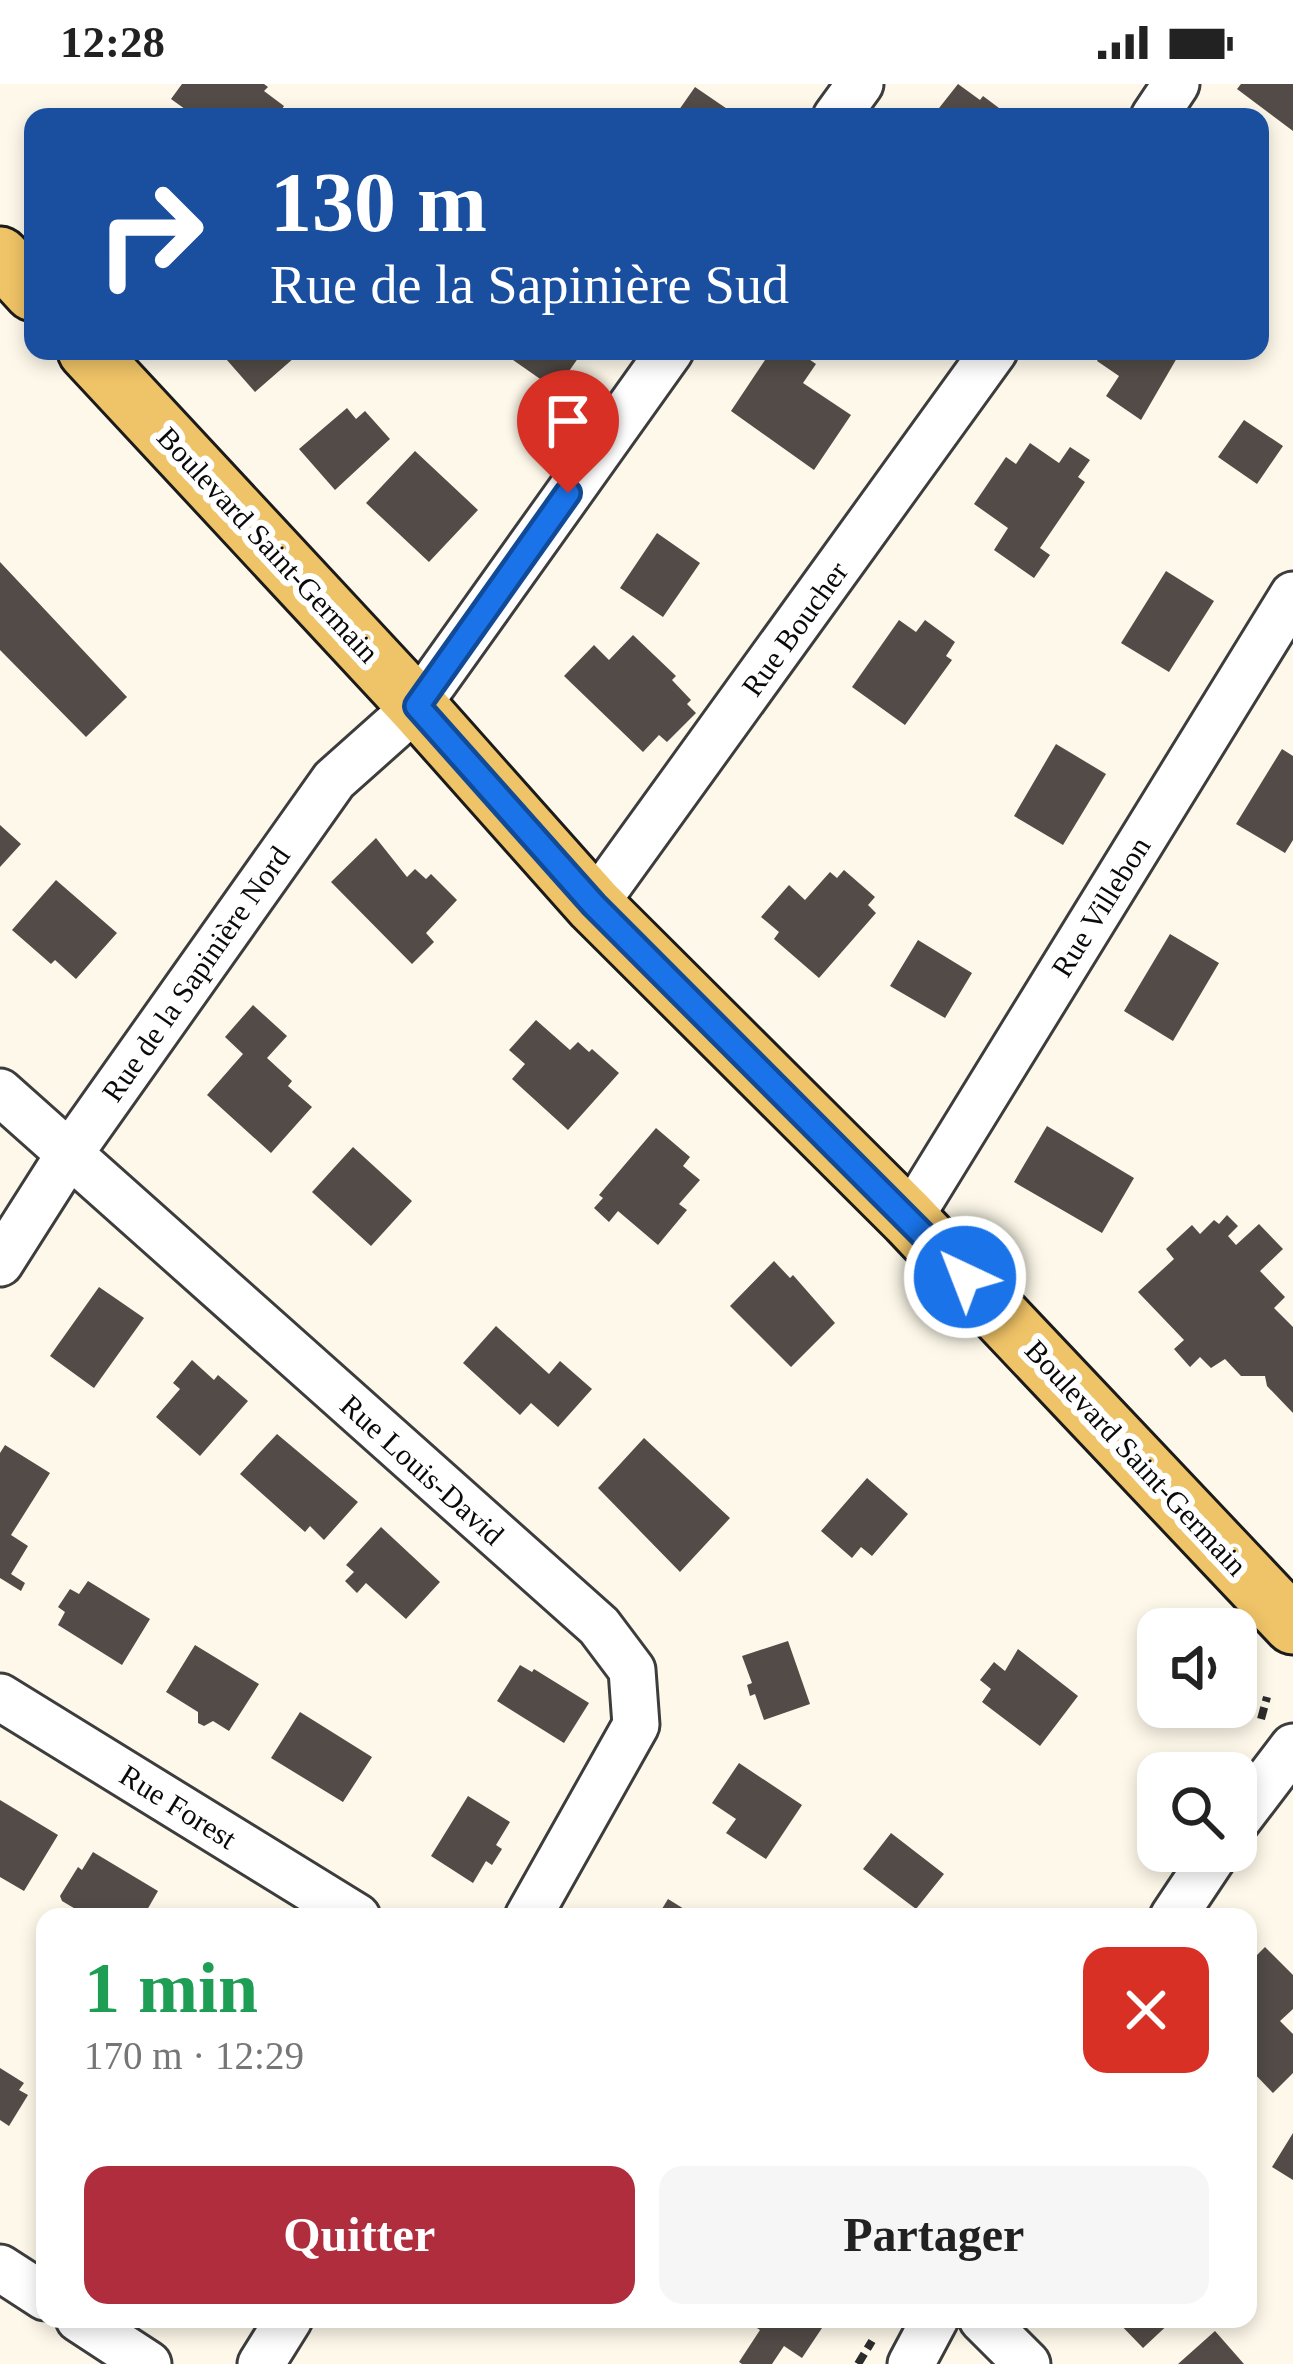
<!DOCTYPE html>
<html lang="fr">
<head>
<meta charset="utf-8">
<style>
	:root { --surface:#fff; --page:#f6f6f6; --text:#222; --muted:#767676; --accent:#af2d3d }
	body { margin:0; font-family:Georgia,serif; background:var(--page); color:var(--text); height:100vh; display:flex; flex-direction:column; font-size:45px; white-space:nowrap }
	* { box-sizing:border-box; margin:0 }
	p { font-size:39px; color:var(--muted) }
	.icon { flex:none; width:66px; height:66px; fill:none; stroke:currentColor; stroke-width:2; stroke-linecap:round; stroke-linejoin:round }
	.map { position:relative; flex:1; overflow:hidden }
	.details { position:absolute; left:36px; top:1824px; width:1221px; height:420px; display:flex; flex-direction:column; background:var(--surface); border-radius:24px; box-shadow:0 6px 18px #0003 }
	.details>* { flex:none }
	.banner { position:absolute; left:24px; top:24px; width:1245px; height:252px; border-radius:24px; box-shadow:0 6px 18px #0003; background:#1a4fa0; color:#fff; overflow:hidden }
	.fabs { position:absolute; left:1137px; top:1524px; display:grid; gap:24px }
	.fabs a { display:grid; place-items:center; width:120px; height:120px; border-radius:24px; background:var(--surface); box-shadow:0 6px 18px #0003; font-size:60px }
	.pin { position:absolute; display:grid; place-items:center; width:102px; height:102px; color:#fff; margin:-123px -51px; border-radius:50% 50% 50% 0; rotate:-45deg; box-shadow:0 0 12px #0007 }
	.pin .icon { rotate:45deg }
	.me { position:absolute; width:132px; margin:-66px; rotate:317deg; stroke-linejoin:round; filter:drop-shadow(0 0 9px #0008) }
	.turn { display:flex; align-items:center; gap:42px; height:252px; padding:0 48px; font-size:54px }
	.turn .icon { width:156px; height:156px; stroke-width:2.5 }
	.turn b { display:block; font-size:84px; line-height:102px }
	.round { display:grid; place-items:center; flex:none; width:126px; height:126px; border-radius:24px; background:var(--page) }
	.head { display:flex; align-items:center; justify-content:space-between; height:204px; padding:0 48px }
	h1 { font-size:72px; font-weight:600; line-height:90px; color:#1e9e55 }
	.button { display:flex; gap:24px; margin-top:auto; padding:24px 48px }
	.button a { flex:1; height:138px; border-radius:24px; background:var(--accent); color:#fff; font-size:48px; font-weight:600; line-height:138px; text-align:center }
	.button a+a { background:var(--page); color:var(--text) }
	.status { display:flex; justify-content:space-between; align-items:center; height:84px; padding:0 60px; background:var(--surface); direction:ltr }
	.status svg { height:33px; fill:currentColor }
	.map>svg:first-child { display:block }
	.building { fill:#524b47 }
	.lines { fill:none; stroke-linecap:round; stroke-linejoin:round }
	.minor-casing { stroke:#3d3d3d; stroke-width:51 }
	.major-casing { stroke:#1b1b1b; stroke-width:63 }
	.path { stroke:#2c2c2c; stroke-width:8; stroke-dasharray:12 6; stroke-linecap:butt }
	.minor { stroke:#fff; stroke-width:45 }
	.major { stroke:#efc367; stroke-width:57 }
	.route-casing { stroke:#114b97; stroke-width:30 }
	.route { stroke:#1a73e8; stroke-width:21 }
	.labels { text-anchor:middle; stroke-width:12; stroke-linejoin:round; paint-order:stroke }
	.street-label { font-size:30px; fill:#0a0a0a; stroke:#fff }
</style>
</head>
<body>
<div class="status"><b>12:28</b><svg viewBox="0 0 49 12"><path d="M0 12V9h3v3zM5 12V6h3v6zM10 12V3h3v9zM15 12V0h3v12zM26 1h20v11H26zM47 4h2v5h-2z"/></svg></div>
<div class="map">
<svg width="1293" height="2280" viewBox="0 0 1293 2280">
	<rect width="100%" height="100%" fill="#fdf8e9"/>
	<path class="building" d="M182 0H264L268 3 264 7 284 22 277 33H196L171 15Z
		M958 0 980 16 983 12 1011 33H932Z
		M1241 0H1293V47L1237 5Z
		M695 3 739 33H674Z
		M219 267H302L255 308Z
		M500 267H583L556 306Z
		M771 267H797L816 280 803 299 851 331 814 386 731 327Z
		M1103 267H1181L1141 336 1106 312 1119 292 1097 277Z
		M347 324 356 335 365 327 390 355 335 406 299 365Z
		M1244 336 1283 362 1257 400 1218 373Z
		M1030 359 1059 379 1070 363 1090 376 1078 393 1085 398 1040 464 1050 471 1034 494 994 466 1008 444 974 420 1006 373 1016 380Z
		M415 367 478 426 429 478 366 419Z
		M657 449 700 479 663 533 620 504Z
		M0 478 127 613 86 653 0 566Z
		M1166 487 1214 517 1169 588 1121 559Z
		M899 536 916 548 925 536 955 558 946 572 952 576 905 641 852 603Z
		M633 551 676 592 672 596 691 616 687 620 696 629 667 658 659 651 643 668 564 592 594 561 609 576Z
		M1056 660 1106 690 1063 761 1014 732Z
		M1282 665 1293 672V756L1285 769 1236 740Z
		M0 741 21 760 0 783Z
		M376 754 407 793 415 785 426 795 431 790 457 816 426 849 434 858 412 880 331 798Z
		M844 786 875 813 868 821 876 829 819 894 774 855 779 848 761 833 789 801 805 816 830 788 837 794Z
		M56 796 117 849 76 895 55 876 51 880 12 846Z
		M1170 850 1219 879 1173 957 1124 927Z
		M918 856 972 889 945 934 890 902Z
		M253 921 287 952 267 974 292 997 288 1002 312 1023 271 1069 207 1011 243 970 225 953Z
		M536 936 570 966 578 958 589 968 592 965 619 989 568 1046 512 995 525 980 509 966Z
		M1047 1042 1134 1094 1102 1149 1014 1098Z
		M656 1044 690 1073 683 1082 700 1096 679 1120 687 1126 658 1161 618 1127 609 1138 594 1124 603 1114 599 1111Z
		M353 1063 412 1117 371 1162 312 1108Z
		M1227 1131 1238 1142 1228 1152 1236 1161 1259 1140 1283 1165 1260 1187 1285 1213 1274 1224 1293 1243V1329L1267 1302 1265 1292H1241L1225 1275 1211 1284 1200 1273 1190 1283 1174 1265 1184 1256 1138 1208 1174 1175 1166 1165 1192 1141 1200 1150 1214 1136 1219 1140Z
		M774 1177 790 1194 793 1191 835 1239 791 1283 730 1222Z
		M99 1203 144 1234 94 1304 50 1272Z
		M496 1242 549 1290 560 1277 592 1305 558 1343 531 1319 520 1331 463 1279Z
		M192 1276 214 1296 218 1291 248 1317 200 1372 156 1333 180 1305 173 1299Z
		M277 1350 358 1418 324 1456 310 1442 305 1448 240 1390Z
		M644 1354 730 1434 680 1488 598 1404Z
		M5 1361 50 1389 11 1451 28 1462 11 1490 25 1499 21 1507 0 1494V1369Z
		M867 1394 908 1430 872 1472 861 1463 852 1474 821 1447Z
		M381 1443 440 1498 406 1535 366 1499 357 1509 345 1497 354 1488 346 1481Z
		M88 1497 150 1535 122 1581 58 1541 65 1528 58 1523 70 1505 79 1510Z
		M788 1557 810 1620 764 1636 755 1610 750 1612 747 1601 752 1599 742 1572Z
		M195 1561 259 1600 229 1647 213 1637 204 1642 198 1639V1628L166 1608Z
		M1018 1565 1078 1612 1040 1662 982 1618 991 1605 980 1596 994 1578 1005 1587Z
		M520 1581 532 1588 534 1585 589 1619 564 1659 497 1617Z
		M300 1628 372 1673 343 1718 271 1674Z
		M739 1679 802 1721 766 1775 726 1749 736 1735 712 1719Z
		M468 1712 510 1738 496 1761 502 1765 492 1781 486 1777 473 1799 431 1772Z
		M0 1716 58 1751 24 1807 0 1793Z
		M891 1749 944 1790 916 1825 863 1785Z
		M93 1768 158 1807 143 1833H89L62 1817 60 1812 78 1783 82 1786Z
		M668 1815 697 1833H657Z
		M1265 1863 1293 1891V1925L1280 1937 1293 1950V1989L1273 2009 1248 1983V1880Z
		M0 1984 24 1999 19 2006 28 2011 9 2042 0 2036Z
		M1293 2049V2096L1272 2083Z
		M743 2235H809L822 2244 802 2274 784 2262 772 2280H742L739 2278 760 2246Z
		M1115 2235H1174L1143 2264Z
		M1215 2247 1244 2280H1178Z"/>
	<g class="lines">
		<defs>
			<path id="minor" d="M836 33 860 0
				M1154 33 1176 0
				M594 821 994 267
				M0 1008 599 1542 632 1586 636 1641 528 1833
				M909 1135 1293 511
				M0 1179 68 1072 334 696 417 622 670 267
				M0 1613 357 1833
				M1236 1738 1293 1663
				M1173 1833 1217 1767
				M0 2184 45 2213
				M79 2235 148 2280
				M982 2235 1027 2280
				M261 2280 289 2235
				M911 2280 935 2235"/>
			<path id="major" d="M0 172 33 208
				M87 267 417 622 594 821 909 1135 1293 1541"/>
		</defs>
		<use href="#minor" class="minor-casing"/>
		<use href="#major" class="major-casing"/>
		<path class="path" d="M1261 1635 1267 1613
			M858 2280 872 2257"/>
		<use href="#minor" class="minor"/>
		<use href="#major" class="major"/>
	</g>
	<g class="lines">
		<defs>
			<path id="route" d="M568 409 417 622 594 821 965 1193"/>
		</defs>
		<use href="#route" class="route-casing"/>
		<use href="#route" class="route"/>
	</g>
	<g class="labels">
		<g class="street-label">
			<text transform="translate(268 461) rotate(47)" y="10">Boulevard Saint-Germain</text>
			<text transform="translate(795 545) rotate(-54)" y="10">Rue Boucher</text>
			<text transform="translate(1101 823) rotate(-58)" y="10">Rue Villebon</text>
			<text transform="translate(196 890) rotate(-55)" y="10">Rue de la Sapinière Nord</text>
			<text transform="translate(1136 1374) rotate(47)" y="10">Boulevard Saint-Germain</text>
			<text transform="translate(422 1386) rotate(42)" y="10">Rue Louis-David</text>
			<text transform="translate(178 1723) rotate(32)" y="10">Rue Forest</text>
		</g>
	</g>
</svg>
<div class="fabs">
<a><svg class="icon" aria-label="sound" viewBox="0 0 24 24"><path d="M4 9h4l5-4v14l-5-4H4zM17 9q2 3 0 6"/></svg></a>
<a><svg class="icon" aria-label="search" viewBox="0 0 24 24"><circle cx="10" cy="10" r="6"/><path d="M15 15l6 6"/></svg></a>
</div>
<div class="pin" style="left:568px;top:409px;background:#d93025"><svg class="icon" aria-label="arrive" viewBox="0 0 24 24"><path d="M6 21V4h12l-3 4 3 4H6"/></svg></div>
<svg class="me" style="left:965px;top:1193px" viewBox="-20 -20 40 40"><circle r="17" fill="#1a73e8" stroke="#fff" stroke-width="3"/><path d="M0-11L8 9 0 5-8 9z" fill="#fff"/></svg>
<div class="banner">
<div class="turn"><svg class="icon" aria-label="right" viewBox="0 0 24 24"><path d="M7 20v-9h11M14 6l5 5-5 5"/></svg><div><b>130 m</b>Rue de la Sapinière Sud</div></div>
</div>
<section class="details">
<div class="head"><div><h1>1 min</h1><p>170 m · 12:29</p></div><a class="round" style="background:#d93025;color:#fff"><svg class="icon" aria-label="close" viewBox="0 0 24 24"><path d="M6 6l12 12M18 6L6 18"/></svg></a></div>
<div class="button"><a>Quitter</a><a>Partager</a></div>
</section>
</div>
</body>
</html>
